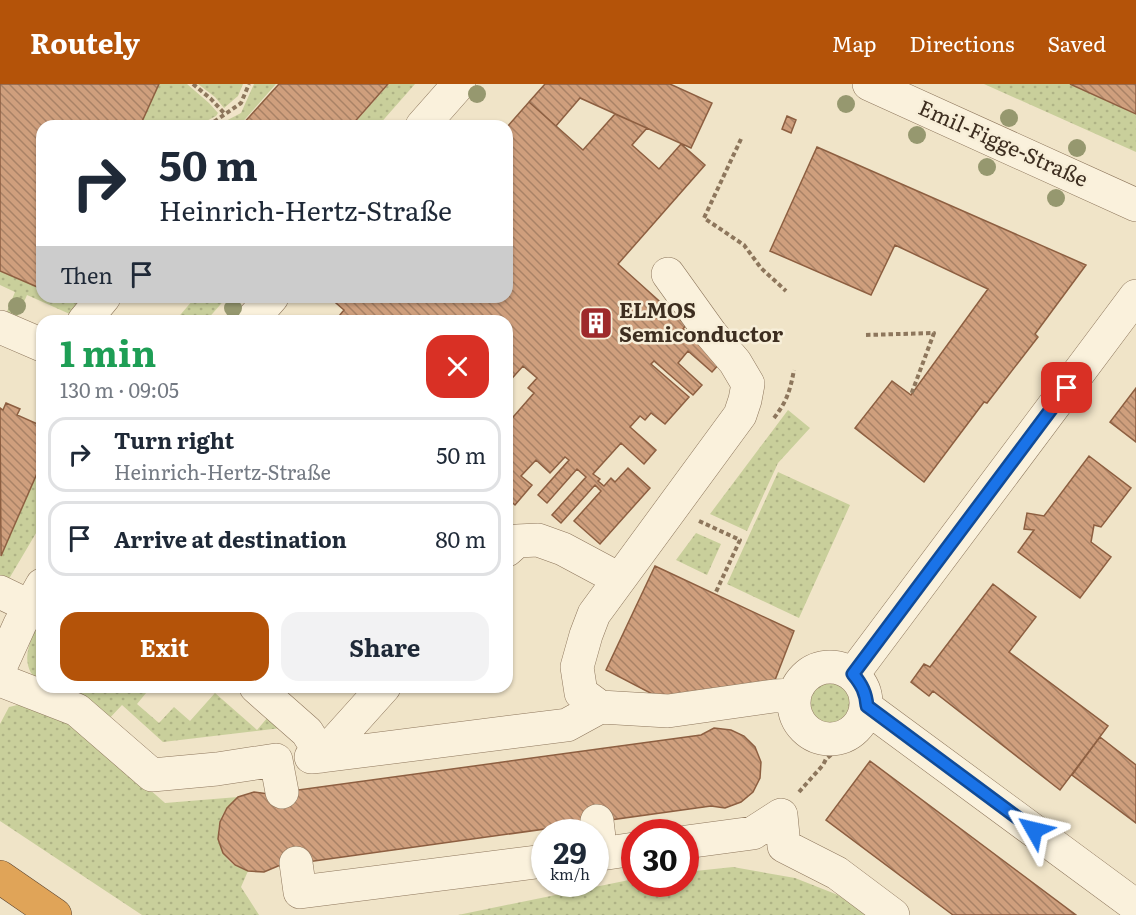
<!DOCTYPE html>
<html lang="en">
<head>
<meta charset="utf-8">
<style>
	:root { --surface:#fff; --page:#f2f2f3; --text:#1f2937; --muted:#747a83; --line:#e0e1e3; --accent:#b45309 }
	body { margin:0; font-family:Literata,serif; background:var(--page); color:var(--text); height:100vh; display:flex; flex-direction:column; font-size:22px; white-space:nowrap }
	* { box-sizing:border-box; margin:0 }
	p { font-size:20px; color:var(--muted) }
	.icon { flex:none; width:33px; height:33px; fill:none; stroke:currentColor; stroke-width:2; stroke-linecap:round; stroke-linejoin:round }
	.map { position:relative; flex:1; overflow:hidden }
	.panel { position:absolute; left:36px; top:231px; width:477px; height:378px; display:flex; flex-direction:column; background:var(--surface); border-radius:18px; box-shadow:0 2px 4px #0004 }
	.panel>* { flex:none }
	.guide { position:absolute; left:36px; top:36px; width:477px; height:183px; border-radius:18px; box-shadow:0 2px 4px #0004; background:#fff; color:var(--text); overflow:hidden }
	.speed { position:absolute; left:531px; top:735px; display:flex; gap:12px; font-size:30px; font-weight:700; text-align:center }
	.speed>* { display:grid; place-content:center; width:78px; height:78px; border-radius:50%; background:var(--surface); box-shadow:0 2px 4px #0004; line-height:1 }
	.speed small { font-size:15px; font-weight:400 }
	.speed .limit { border:9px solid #d22; background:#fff; color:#111 }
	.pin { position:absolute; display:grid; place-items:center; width:51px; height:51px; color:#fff; margin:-26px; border-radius:12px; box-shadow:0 3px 9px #0006 }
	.me { position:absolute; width:66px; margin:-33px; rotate:307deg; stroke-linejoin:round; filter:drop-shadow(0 0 4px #0008) }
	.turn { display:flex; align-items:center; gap:21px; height:126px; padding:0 24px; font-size:27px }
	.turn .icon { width:78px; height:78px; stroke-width:2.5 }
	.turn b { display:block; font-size:42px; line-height:51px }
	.then { display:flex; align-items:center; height:57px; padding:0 24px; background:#0003; gap:12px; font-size:22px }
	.round { display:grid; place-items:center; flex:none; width:63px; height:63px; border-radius:18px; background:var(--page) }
	.head { display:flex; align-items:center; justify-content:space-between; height:102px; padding:0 24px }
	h1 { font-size:36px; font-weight:700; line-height:45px; color:#1e9e55 }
	.cta { display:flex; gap:12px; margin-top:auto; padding:12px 24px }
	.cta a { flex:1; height:69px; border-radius:18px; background:var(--accent); color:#fff; font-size:24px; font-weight:700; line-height:69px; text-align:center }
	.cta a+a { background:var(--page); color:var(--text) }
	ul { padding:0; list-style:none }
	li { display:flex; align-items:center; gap:18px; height:75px; margin:0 12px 9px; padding:0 12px; border:3px solid var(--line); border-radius:18px }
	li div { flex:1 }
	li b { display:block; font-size:22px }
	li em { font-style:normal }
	header { display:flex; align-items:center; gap:36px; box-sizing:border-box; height:84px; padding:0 30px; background:var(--accent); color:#fff }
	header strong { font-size:28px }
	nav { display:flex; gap:33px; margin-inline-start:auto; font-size:21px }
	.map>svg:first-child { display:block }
	.grass { fill:url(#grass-dots) }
	.building { fill:url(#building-back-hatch); stroke:#8d5f41; stroke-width:1.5 }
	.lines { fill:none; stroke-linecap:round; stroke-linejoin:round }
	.minor-casing { stroke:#8d765c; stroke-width:34 }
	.highway-casing { stroke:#5b4430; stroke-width:34 }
	.path { stroke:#8d765c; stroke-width:4; stroke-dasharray:4.5 3; stroke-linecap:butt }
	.minor { stroke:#faf1dc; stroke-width:33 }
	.highway { stroke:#e0a458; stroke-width:33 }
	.tree { fill:#96986f }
	.route-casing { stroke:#114b97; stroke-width:15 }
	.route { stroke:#1a73e8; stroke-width:10 }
	.labels { text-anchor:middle; stroke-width:5; stroke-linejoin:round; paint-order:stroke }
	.street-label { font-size:21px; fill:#3d2e20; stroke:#f7eed8 }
	.poi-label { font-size:21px; font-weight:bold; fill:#3d2e20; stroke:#f7eed8; text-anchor:start }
</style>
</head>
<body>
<header>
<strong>Routely</strong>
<nav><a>Map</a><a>Directions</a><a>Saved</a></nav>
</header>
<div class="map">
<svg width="1136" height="831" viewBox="0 0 1136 831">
	<defs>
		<pattern id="grass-dots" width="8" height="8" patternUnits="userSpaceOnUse" patternTransform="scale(1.5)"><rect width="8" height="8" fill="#c9cf9b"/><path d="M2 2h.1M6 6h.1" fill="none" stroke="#aeb285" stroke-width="1.8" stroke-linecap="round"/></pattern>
		<pattern id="building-back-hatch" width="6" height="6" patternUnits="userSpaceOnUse" patternTransform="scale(1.5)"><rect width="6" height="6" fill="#cf9f7d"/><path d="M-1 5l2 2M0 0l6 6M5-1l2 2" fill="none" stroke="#a98266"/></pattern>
	</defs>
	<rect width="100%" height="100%" fill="#f0e4c8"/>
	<path class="grass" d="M159 0H187L209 19 218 29 216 32 197 42H140Z
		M198 0H243L238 12 224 24 215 13Z
		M254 0H276L239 42H216L241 29Z
		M389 0H415L378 42H352Z
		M984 0H1070L1136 30V68Z
		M0 187 42 205V213H89L72 231 27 211 17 234 6 230 15 208 0 201Z
		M200 213H227L206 237H175L193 216 195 218Z
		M788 326 810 344 778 379 747 447 710 430Z
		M42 378V439L0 510V472H1Z
		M778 388 850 421 799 534 727 500Z
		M696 449 721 460 707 491 676 476Z
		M42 535V599C39 596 34 592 31 589 21 571 33 550 42 535Z
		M806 621a23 23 0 1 1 46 0a23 23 0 1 1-46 0Z
		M53 603H75L82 609 87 603H110L113 606 116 603H151L137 620 159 639 174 623 190 637 215 609 257 646 268 633 281 644 163 658 122 621 105 639Z
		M26 619 73 638 165 719 238 713C234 717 230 720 227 724 213 741 216 768 234 781 238 783 244 785 248 787L241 803 259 831H142L0 737V640L9 623Z
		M733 783 795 794 838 811 869 831H458L634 795V800H686V788Z"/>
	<path class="building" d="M0 0H159L140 42H42V205L0 187Z
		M279 0H388L351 42H241Z
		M545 0H670L712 19 691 64 580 14 556 42 529 18Z
		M1070 0H1136V30Z
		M529 18 583 66 615 30 647 44 632 61 659 85 681 60 705 81 618 180 686 241 683 245 720 279 712 288 688 267 678 279 702 301 693 311 654 277 651 280 689 313 665 340 651 329 645 336 640 332 630 343 656 366 644 380 621 359 593 390 600 395 598 397 604 402 611 394 615 398 628 384 650 404 600 460 574 437 601 407 595 401 561 439 552 431 586 393 577 385 547 419 538 411 569 376 565 373 550 389 536 376 521 392 532 401 515 421 507 414V340L534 309 528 304 537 294 523 282 507 300V237H335L344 226 329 213H507V43Z
		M787 32 796 36 791 49 782 45Z
		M817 63 1086 181 1035 250 1038 253 987 319 984 318 924 398 855 344 892 297 911 311 988 205 895 161 871 211 770 167Z
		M1136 304V358L1110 338Z
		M6 319 20 325 17 331 42 342V378L1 472 0 324 3 326Z
		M1089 372 1131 404 1101 443 1094 441 1091 458 1111 473 1080 514 1018 468 1034 446 1024 445 1027 429 1044 432Z
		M655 482 794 547 775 596 658 613 606 586Z
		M993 500 1036 533 1009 568 1108 642 1060 706 933 607 929 612 911 598 924 580 930 583Z
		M714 644 731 646 744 652 755 663 761 678 760 694 753 708 741 718 725 724 711 722 278 782 264 788 248 787 235 781 223 769 218 755 220 738 227 724 238 713 254 708 269 710 701 651Z
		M1100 653 1136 681V739L1072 691Z
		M870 677 1076 831H953L826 736Z"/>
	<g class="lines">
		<defs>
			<path id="minor" d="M869 0 1136 121
				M422 42 459 0
				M668 190 711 250 735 278 748 300 745 316 740 331 594 530 586 551 577 583 581 609 600 623 668 627 774 612 794 611
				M84 237 104 213
				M251 237 272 213
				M0 243 42 261
				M507 466 517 457 538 456 563 465 619 495
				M0 508 29 522
				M794 619a36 36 0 1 1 72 0a36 36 0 1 1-72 0Z
				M0 584 20 540 42 501
				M853 590 1136 212
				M0 596 77 626 152 691 217 685 276 676 282 708
				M256 603 307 648 322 672 567 641 600 623
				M866 623 1136 822
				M311 673 322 672 384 603
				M597 737 601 770 634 765
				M686 758 753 749 781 731 784 762 837 789 893 831
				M296 779 300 808 544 777"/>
			<path id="highway" d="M0 793 55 831"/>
		</defs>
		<use href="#minor" class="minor-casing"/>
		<use href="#highway" class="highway-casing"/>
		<path class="path" d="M193 0 211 15 225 30
			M208 42 241 19 249 0
			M741 55 704 134 744 161 761 184 786 207
			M866 251 934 249 911 311
			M774 334C787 317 790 307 794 286
			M699 437 740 456 715 510
			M799 708 823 681 826 675 832 670"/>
		<use href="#minor" class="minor"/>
		<use href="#highway" class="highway"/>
	</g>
	<g class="tree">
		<circle cx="477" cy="10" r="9"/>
		<circle cx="846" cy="20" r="9"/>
		<circle cx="1009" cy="34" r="9"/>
		<circle cx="917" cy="51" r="9"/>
		<circle cx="1077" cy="64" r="9"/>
		<circle cx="987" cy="83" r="9"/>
		<circle cx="1056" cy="114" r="9"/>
		<circle cx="17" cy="222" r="9"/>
		<circle cx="233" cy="224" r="9"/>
	</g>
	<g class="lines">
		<defs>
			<path id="route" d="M1034 746 867 622C866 609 862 601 853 590L1067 304"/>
		</defs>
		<use href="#route" class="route-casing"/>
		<use href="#route" class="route"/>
	</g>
	<defs>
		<symbol id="building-square" viewBox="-11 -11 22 22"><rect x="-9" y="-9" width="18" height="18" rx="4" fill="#9e2a2b" stroke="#f7eed8"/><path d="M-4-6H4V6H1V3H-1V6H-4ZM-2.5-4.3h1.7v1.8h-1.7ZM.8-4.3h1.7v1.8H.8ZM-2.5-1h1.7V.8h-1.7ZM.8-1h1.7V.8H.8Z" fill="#fff"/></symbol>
	</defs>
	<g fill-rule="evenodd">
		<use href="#building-square" x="577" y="220" width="38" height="38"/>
	</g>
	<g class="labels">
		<g class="street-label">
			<text transform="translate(1003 60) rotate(24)" y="7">Emil-Figge-Straße</text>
		</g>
		<g class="poi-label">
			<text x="619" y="234">ELMOS<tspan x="619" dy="24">Semiconductor</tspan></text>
		</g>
	</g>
</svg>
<div class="speed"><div>29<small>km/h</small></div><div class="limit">30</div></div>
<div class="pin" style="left:1067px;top:304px;background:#d93025"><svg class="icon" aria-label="arrive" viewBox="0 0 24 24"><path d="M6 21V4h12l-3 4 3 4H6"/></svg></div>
<svg class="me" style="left:1034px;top:746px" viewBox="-20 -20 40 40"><path d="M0-17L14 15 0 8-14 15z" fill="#1a73e8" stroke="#fff" stroke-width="4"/></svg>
<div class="guide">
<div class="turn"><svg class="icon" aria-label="right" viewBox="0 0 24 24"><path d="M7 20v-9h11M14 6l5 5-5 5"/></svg><div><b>50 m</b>Heinrich-Hertz-Straße</div></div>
<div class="then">Then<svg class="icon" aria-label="arrive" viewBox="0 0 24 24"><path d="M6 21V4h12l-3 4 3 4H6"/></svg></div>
</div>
<section class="panel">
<div class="head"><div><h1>1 min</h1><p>130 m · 09:05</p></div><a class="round" style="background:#d93025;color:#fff"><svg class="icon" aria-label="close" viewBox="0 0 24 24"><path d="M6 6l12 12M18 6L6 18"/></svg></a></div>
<ul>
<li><svg class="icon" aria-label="right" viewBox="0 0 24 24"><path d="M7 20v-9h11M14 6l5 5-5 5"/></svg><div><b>Turn right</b><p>Heinrich-Hertz-Straße</p></div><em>50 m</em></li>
<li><svg class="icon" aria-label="arrive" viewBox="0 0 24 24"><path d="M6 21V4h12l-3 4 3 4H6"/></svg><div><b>Arrive at destination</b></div><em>80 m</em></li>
</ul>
<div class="cta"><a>Exit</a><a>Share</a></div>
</section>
</div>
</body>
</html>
